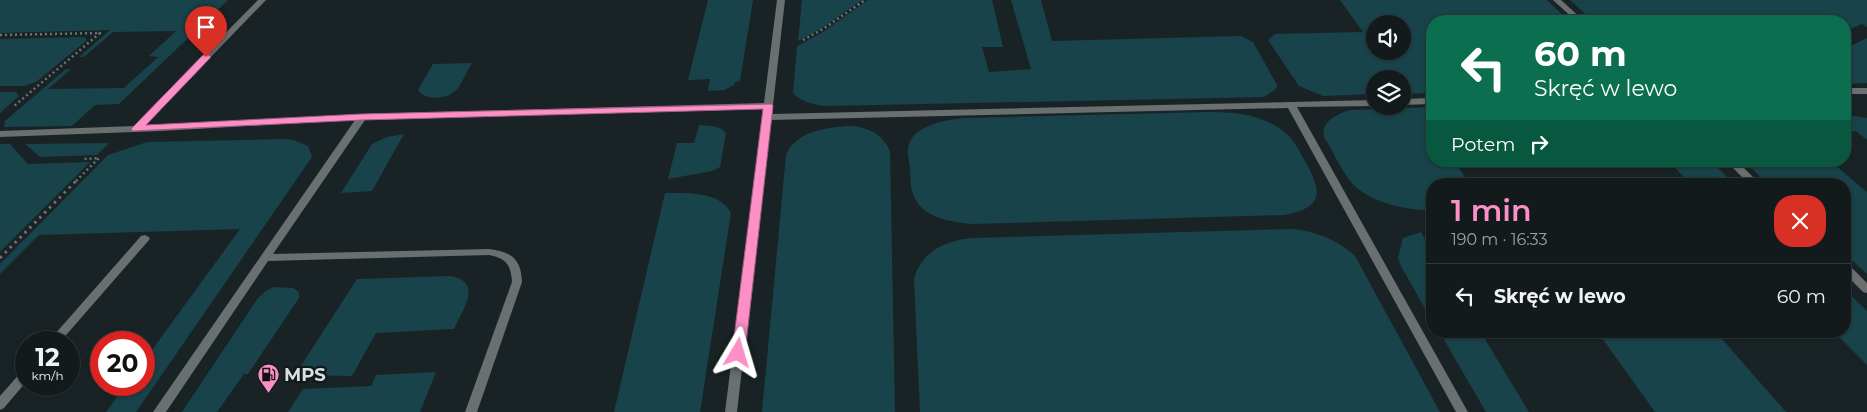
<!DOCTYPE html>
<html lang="pl">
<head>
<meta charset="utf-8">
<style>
	:root { --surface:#131a1c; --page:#1c2325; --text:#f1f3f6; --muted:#9da1a3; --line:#32383b; --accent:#fb8fc6 }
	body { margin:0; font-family:Montserrat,sans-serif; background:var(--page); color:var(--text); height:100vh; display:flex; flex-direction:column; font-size:19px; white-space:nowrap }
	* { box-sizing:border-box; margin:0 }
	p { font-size:16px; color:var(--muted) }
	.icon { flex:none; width:28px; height:28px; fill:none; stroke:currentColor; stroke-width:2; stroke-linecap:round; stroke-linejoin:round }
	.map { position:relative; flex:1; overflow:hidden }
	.side { position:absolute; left:1426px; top:178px; width:425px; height:160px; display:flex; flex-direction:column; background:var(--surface); border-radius:20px; box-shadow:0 1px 4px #0004,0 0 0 1px var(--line) }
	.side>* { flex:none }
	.banner { position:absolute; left:1426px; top:15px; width:425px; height:152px; border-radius:20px; box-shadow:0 1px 4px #0004,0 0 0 1px var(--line); background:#0b6e4f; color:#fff; overflow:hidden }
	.fabs { position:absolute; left:1366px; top:15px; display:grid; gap:10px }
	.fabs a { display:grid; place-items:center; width:45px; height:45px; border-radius:50%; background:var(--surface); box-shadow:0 1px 4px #0004,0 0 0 1px var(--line); font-size:25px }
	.speed { position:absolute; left:15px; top:331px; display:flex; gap:10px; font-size:25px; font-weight:700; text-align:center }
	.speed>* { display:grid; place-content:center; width:65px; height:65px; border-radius:50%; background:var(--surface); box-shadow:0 1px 4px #0004,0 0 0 1px var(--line); line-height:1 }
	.speed small { font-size:12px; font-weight:400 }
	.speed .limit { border:8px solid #d22; background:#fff; color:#111 }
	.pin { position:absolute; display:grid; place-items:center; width:42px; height:42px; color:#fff; margin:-51px -21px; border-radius:50% 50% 50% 0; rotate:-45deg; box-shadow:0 0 5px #0007 }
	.pin .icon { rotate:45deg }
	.me { position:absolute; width:55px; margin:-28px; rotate:7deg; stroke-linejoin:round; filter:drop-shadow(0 0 4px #0008) }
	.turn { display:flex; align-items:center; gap:18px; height:105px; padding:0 25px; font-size:22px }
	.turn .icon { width:65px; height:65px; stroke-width:2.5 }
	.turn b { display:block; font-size:35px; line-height:42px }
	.then { display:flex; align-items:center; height:48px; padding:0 25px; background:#0003; gap:10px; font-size:19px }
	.round { display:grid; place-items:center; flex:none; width:52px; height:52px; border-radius:20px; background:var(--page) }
	.overview { display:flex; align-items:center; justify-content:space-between; height:85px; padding:0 25px }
	h1 { font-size:30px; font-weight:600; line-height:38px; color:var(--accent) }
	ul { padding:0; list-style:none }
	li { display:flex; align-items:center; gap:15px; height:65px; padding:0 25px; border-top:1px solid var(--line) }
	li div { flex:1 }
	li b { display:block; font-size:19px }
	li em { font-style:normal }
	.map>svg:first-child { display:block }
	.green { fill:#18434a; fill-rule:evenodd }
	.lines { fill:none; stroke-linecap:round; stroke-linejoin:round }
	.path-far1 { stroke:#6a7274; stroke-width:2.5; stroke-dasharray:2 3; stroke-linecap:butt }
	.path { stroke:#6a7274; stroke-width:3; stroke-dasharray:2.5 4.5; stroke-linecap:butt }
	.lane { fill:#6a6f70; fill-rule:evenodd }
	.route { fill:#fb8fc6; stroke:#a35d81 }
	.labels { text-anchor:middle; stroke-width:4.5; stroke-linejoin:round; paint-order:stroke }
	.near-poi-label { font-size:18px; font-weight:bold; fill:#d8dee0; stroke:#101a1c; text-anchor:start }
</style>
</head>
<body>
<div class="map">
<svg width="1867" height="412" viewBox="0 0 1867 412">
	<rect width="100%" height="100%" fill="#192325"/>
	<path class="green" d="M0 0H228L119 104 95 105 72 126 4 127 5 121 66 69H71L48 89 124 88 158 57 149 56 176 31 113 32 84 57H79L110 30 0 33Z
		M708 0H753L740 81 735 82 734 85 724 90 708 91 710 79 688 80Z
		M802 0H862L822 28 798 41Z
		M868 0H992L1003 47H982L989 72 1031 69 1011 0H1041L1052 41 1241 36 1253 42 1277 85 1276 89 1264 97 829 106C817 106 801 102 793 93L797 46 823 32Z
		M1340 0H1547L1569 21H1432V93L1403 94 1402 79H1375V94L1323 96 1299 86 1268 40 1275 34 1363 32ZM1375 24H1402V51H1375Z
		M1570 0H1867V27L1862 24 1845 31V21H1593Z
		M82 37 86 38V41L36 82 24 86H0V39Z
		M1867 38V83L1847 84 1845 79V49Z
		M472 63C467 71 463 81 458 88 450 99 426 102 418 90L433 64Z
		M0 92H16L19 96 0 113Z
		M1432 107V161H1454L1470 184H1432V210C1407 211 1367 202 1350 181 1340 168 1333 151 1324 137 1321 121 1337 114 1350 110Z
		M1208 112C1233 112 1258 114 1279 128 1292 136 1297 147 1305 161 1321 190 1326 207 1285 215L972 224C951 222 921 218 913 194 910 187 911 179 910 171 910 164 907 155 908 148 912 125 946 120 963 118Z
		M1845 115 1867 118V140L1856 131 1845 132Z
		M699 125C708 126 720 125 726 133L720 167 712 171 668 179 677 143H694Z
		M848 126C866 126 882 133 890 151L895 412H762L786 155C796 131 825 128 848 126Z
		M404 134 372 191 341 193 372 144 387 137Z
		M287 139 293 140 308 146 312 157 136 412H106L126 385H144V361L240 229 39 235 0 274V264L108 155 147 142Z
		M109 143 97 155 40 157 25 144Z
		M0 144H10L28 164 90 162 0 252Z
		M1669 161H1711L1734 184H1690Z
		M1744 161H1830L1867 192V274L1845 254V184H1768Z
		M665 193C687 193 720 191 731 213L700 412H614Z
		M1292 229C1316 231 1338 240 1355 256L1440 412H920L914 280C920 252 945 241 971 238Z
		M1421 232 1432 252V321L1401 266 1398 258 1403 238Z
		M450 276C484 282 463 308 454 329L376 333 352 376 295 375 357 279Z
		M274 287 293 288 299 292V298L248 374H244L217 412H182L258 298 266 291Z
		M1845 290 1867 311V365L1833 331H1845Z
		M1439 331H1480L1529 412H1486Z
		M1597 331H1715L1786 412H1655Z
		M436 372 420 412H288L303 389 371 386 376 375Z"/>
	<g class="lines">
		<path class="path-far1" d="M0 35 100 33 13 107
			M803 40 823 29 865 0
			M76 181 99 158 84 159"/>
		<path class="path" d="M0 258 77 180"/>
		<path class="lane" d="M258 0H266L144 126 362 114 764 103 777 0H785L772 114 1375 100V106L1297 107 1468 412H1456L1288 108 771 120 737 412H725L763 109 365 120 273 254 489 249C511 252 521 258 522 282L477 412H465L512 282C511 265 506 258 489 255L268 261 166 412H153L355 120 161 131 0 137V131L134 126Z
			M1553 0H1561L1584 21H1576Z
			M1845 88H1867V94H1845Z
			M1432 98V104L1402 105V99Z
			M1726 161H1737L1760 184H1749Z
			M145 235 150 238 149 240 60 342H48L141 236Z
			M1845 264 1849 265 1867 283V293L1863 292 1845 274Z
			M26 370V382L4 408 0 410V396L22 371Z"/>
	</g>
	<path class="route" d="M203 55H209L211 57 146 125 362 114 772 104 773 106 745 353 743 356H734L732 353 763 109 362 120 133 131 131 129 133 127Z"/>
	<defs>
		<symbol id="fuel-pin" viewBox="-11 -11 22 30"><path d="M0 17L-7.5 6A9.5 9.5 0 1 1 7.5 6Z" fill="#fb8fc6" stroke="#101a1c"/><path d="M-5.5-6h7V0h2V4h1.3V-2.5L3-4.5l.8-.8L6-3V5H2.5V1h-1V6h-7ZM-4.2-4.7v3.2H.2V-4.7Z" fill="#111"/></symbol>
	</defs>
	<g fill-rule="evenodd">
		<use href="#fuel-pin" x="256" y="362" width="25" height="34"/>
	</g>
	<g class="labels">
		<g class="near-poi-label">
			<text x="284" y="381">MPS</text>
		</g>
	</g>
</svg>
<div class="fabs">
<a><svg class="icon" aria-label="sound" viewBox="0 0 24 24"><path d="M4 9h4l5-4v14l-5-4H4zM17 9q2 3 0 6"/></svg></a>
<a><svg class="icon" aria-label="layers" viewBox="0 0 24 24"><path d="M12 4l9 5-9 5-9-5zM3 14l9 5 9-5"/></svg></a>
</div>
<div class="speed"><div>12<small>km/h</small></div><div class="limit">20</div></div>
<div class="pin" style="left:206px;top:57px;background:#d93025"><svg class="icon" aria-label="arrive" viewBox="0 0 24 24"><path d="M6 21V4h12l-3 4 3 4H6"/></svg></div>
<svg class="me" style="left:738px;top:353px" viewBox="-20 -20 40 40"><path d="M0-17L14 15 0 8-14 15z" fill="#fb8fc6" stroke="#fff" stroke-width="4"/></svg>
<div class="banner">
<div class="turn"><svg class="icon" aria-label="left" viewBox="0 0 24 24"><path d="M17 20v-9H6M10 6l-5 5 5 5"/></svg><div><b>60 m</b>Skręć w lewo</div></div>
<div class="then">Potem<svg class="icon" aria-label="right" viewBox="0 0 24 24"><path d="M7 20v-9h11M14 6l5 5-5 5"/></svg></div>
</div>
<section class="side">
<div class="overview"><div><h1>1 min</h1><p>190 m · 16:33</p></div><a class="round" style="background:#d93025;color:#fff"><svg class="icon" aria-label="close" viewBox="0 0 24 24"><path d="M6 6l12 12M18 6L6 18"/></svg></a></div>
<ul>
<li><svg class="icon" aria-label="left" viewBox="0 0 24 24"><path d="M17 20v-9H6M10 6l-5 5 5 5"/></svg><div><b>Skręć w lewo</b></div><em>60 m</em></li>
</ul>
</section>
</div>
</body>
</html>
